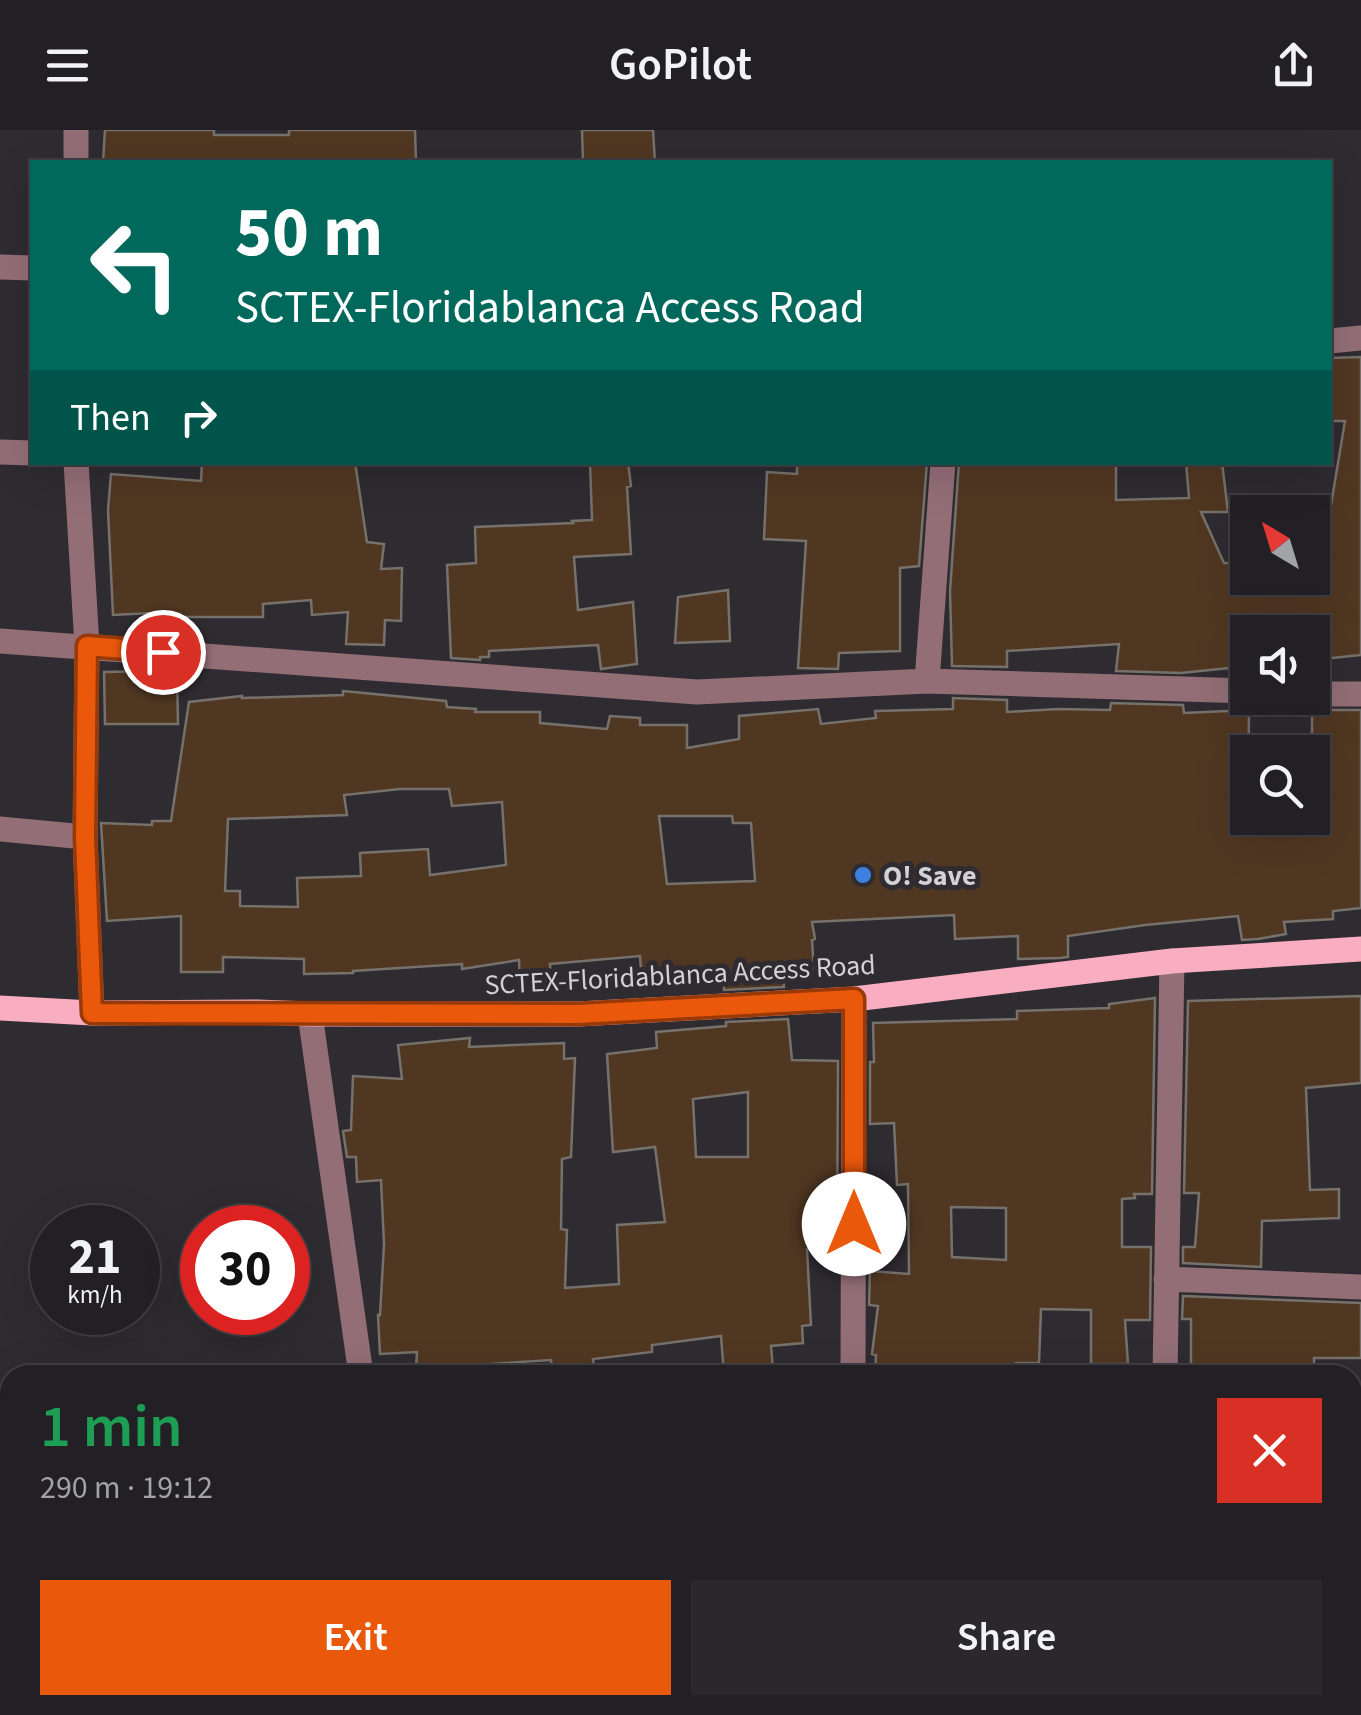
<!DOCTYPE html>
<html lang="en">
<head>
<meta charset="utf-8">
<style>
	:root { --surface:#222025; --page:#2a282d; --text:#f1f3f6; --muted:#a2a3a7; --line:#3f3e42; --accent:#ea580c }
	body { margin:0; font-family:"Source Sans 3",sans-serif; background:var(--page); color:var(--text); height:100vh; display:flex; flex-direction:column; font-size:38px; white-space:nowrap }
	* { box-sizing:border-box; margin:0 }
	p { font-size:32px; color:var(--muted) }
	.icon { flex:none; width:55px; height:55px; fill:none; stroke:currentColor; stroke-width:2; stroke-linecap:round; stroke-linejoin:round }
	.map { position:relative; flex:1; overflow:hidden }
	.panel { position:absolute; left:0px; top:1235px; width:1362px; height:350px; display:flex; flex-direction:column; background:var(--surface); border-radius:30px 30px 0 0; box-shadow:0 10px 40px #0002,0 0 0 2px var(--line) }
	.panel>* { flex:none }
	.hud { position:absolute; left:30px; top:30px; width:1302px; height:305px; border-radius:0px; box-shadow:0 10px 40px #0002,0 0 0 2px var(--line); background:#00695c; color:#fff; overflow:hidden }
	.needle { width:65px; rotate:322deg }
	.buttons { position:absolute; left:1230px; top:365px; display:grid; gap:20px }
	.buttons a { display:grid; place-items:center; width:100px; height:100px; border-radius:0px; background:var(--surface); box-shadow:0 10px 40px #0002,0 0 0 2px var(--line); font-size:50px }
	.speed { position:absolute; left:30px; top:1075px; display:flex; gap:20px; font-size:50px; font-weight:700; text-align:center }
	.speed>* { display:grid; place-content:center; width:130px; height:130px; border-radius:50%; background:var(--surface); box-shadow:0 10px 40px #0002,0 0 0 2px var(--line); line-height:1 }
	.speed small { font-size:25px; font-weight:400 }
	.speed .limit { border:15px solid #d22; background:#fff; color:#111 }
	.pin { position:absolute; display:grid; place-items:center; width:85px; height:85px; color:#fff; margin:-42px; border:5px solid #fff; border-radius:50%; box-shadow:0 2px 10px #0007 }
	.me { position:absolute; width:110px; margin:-55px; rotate:0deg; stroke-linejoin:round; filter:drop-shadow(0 0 8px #0008) }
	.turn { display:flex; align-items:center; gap:35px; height:210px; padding:0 40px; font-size:45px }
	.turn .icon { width:130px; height:130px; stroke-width:2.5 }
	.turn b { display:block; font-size:70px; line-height:85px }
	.then { display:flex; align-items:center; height:95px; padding:0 40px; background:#0003; gap:20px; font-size:38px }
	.round { display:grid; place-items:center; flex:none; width:105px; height:105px; border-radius:0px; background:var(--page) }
	.summary { display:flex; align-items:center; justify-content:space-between; height:170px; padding:0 40px }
	h1 { font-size:60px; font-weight:600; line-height:75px; color:#1e9e55 }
	.cta { display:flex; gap:20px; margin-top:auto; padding:20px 40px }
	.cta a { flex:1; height:115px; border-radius:0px; background:var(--accent); color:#fff; font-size:40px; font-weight:600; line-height:115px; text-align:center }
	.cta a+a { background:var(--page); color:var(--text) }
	header { display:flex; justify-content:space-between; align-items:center; height:130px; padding:0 40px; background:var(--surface); font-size:45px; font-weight:600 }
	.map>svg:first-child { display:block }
	.building { fill:#503722; stroke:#77716c; stroke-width:2.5; fill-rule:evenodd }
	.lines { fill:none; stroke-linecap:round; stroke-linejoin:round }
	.minor { stroke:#936e77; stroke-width:25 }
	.major { stroke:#f9adc1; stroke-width:25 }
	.route-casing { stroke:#983908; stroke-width:25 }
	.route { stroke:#ea580c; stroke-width:18 }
	.shop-dot { fill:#3f7fe0; stroke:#2e2b31; stroke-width:4 }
	.labels { text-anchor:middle; stroke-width:10; stroke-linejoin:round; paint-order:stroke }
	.poi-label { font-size:28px; font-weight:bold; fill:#d3d1d5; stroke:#2e2b31; text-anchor:start }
	.street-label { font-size:28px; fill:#d3d1d5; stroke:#2e2b31 }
</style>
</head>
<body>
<header><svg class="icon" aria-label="menu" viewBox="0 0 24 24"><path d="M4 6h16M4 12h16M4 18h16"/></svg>GoPilot<svg class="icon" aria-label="share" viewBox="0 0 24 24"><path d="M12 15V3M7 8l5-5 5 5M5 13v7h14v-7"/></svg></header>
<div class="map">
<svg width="1361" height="1585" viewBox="0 0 1361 1585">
	<rect width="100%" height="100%" fill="#2e2b31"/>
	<path class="building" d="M105 0H214V5H289V0H415L416 32H103Z
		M582 0H653L655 32H583Z
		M1361 227V525L1312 530V502H1248V536L1181 543 1116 541 1119 514 1007 521V537L952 536 950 461 959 332H1116V370L1189 368 1186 332H1222L1228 382H1201L1224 433 1248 434V448H1312V385L1329 387 1345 291H1330V228Z
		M202 332H355L367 412 384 414 381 439 402 438 401 491 385 490 384 515 346 514 348 482 312 485 311 470 263 474V487H181L182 499H177V508L152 506 151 483 113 485 108 380 111 344 201 351Z
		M590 332H628L631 356 627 357 631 424 574 427 578 480 633 472 637 534 601 539 598 515 489 521V527H480V530L451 528 447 435 476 433 475 397 573 393 572 391 592 390Z
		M797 332H927L919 436 900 438V521L839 523 838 539 798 538 806 411 764 409 767 342 797 344Z
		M728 460 730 511 675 513 678 467Z
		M154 539 177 540 178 594H105L104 542 154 541Z
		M343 561 446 571 447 577 476 579 475 582H540V593L607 599 610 586 640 588V595H687V618L739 609V586L818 579 821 594 876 588 875 581 953 579V568L1007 570V582L1058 579 1110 580 1111 573 1183 575 1184 583 1249 580 1248 688H1312V580H1361V778L1333 781V789L1284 792 1286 804 1258 809 1242 810 1238 786 1145 795 1068 806V827L1060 828 1018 829V806L955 809 954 785 812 792 815 809 812 810 814 841 783 845 784 857 724 860 723 842 642 854 640 826 550 834 551 859 520 860 519 830 462 839V834L353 841V843L304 844V829L223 827V842H181V786L107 791 101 693 152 695V691H171L189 572 242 566V568L343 565ZM400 659H449L452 676 502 672 506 735 430 745 428 719 360 723 361 746 297 748 298 777 240 776V761H225L228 689 347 685 344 665ZM659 686H732L733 693H751L755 751 667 754Z
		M1361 866V953L1306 958 1310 1060 1339 1059V1088L1262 1091 1261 1137 1183 1133V1117H1195L1199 1063H1184L1188 871Z
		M1155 868 1152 1064H1134L1135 1068 1122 1069V1117H1151L1150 1190H1125L1128 1234H1091V1180L1041 1179 1039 1233H1016V1245H875L876 1225 872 1224 878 1176 869 1175 870 1141 909 1144 908 1054 897 1055 894 993 870 994V932H874L873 893 1017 889V881L1109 878V874ZM951 1077 1006 1078V1130L952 1127Z
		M788 889 792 930 838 931 837 1118 807 1119 811 1195 802 1196 803 1213 771 1216 773 1239 761 1240V1245H724L721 1206 652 1215V1222L593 1229 595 1245H553L551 1230 416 1239 417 1222 380 1224 378 1185H380L384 1114 381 1050 357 1052 356 1027H347L343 1001 351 1000 353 946 402 949 398 915 470 908 469 917 564 913V929L575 928 571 1027 562 1029 561 1099 567 1100 565 1158 619 1154 617 1095 665 1092 655 1017 613 1022 607 924 657 918 656 902 726 896V892ZM748 962V1027H696L693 969Z
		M1183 1166 1361 1173V1228H1314V1238L1296 1237 1298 1245H1191V1189H1182Z"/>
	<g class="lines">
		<path class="minor" d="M76 32V0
			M0 137 32 138
			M1330 211 1361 208
			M0 322 32 323
			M76 332 87 516 85 707 92 883
			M0 511 697 562 927 551 1248 561
			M927 551 943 332
			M1312 564H1361
			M0 699 85 707
			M310 884 361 1245
			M1166 1149 1361 1157
			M853 1245 854 869
			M1165 1245 1172 831
			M1352 1523 1361 1522
			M529 1575 531 1585
			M864 1575 865 1585
			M1177 1575 1178 1585"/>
		<path class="major" d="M0 878 92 883 257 882 310 884H578L854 869 1172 831 1361 819"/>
	</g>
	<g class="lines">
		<defs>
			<path id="route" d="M163 522 87 516 85 707 92 883 578 884 854 869V1094"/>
		</defs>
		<use href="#route" class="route-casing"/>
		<use href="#route" class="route"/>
	</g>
	<circle class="shop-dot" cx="863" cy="745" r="10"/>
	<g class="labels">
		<g class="poi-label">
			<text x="883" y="755">O! Save</text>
		</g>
		<g class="street-label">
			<text transform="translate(680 844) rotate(-3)" y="10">SCTEX-Floridablanca Access Road</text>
		</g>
	</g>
</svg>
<div class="buttons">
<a><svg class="needle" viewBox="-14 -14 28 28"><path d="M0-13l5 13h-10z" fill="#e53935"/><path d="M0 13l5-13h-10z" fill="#a2a3a7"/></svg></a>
<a><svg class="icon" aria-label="sound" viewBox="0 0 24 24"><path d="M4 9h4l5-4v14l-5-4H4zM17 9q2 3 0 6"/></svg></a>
<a><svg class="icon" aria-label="search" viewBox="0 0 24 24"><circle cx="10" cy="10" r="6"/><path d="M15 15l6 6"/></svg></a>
</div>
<div class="speed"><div>21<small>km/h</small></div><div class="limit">30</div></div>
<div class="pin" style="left:163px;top:522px;background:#d93025"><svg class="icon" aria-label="arrive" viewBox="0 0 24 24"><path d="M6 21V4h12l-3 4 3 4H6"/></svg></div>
<svg class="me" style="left:854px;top:1094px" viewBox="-20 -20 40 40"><circle r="19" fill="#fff"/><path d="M0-13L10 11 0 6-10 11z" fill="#ea580c"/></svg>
<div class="hud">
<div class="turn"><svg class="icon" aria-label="left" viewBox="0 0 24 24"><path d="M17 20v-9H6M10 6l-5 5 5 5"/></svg><div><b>50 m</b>SCTEX-Floridablanca Access Road</div></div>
<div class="then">Then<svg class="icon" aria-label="right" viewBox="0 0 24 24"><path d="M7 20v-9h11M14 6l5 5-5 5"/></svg></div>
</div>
<section class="panel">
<div class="summary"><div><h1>1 min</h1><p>290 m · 19:12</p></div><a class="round" style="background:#d93025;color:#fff"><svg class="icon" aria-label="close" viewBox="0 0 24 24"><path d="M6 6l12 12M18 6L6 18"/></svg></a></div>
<div class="cta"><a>Exit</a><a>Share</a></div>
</section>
</div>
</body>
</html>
